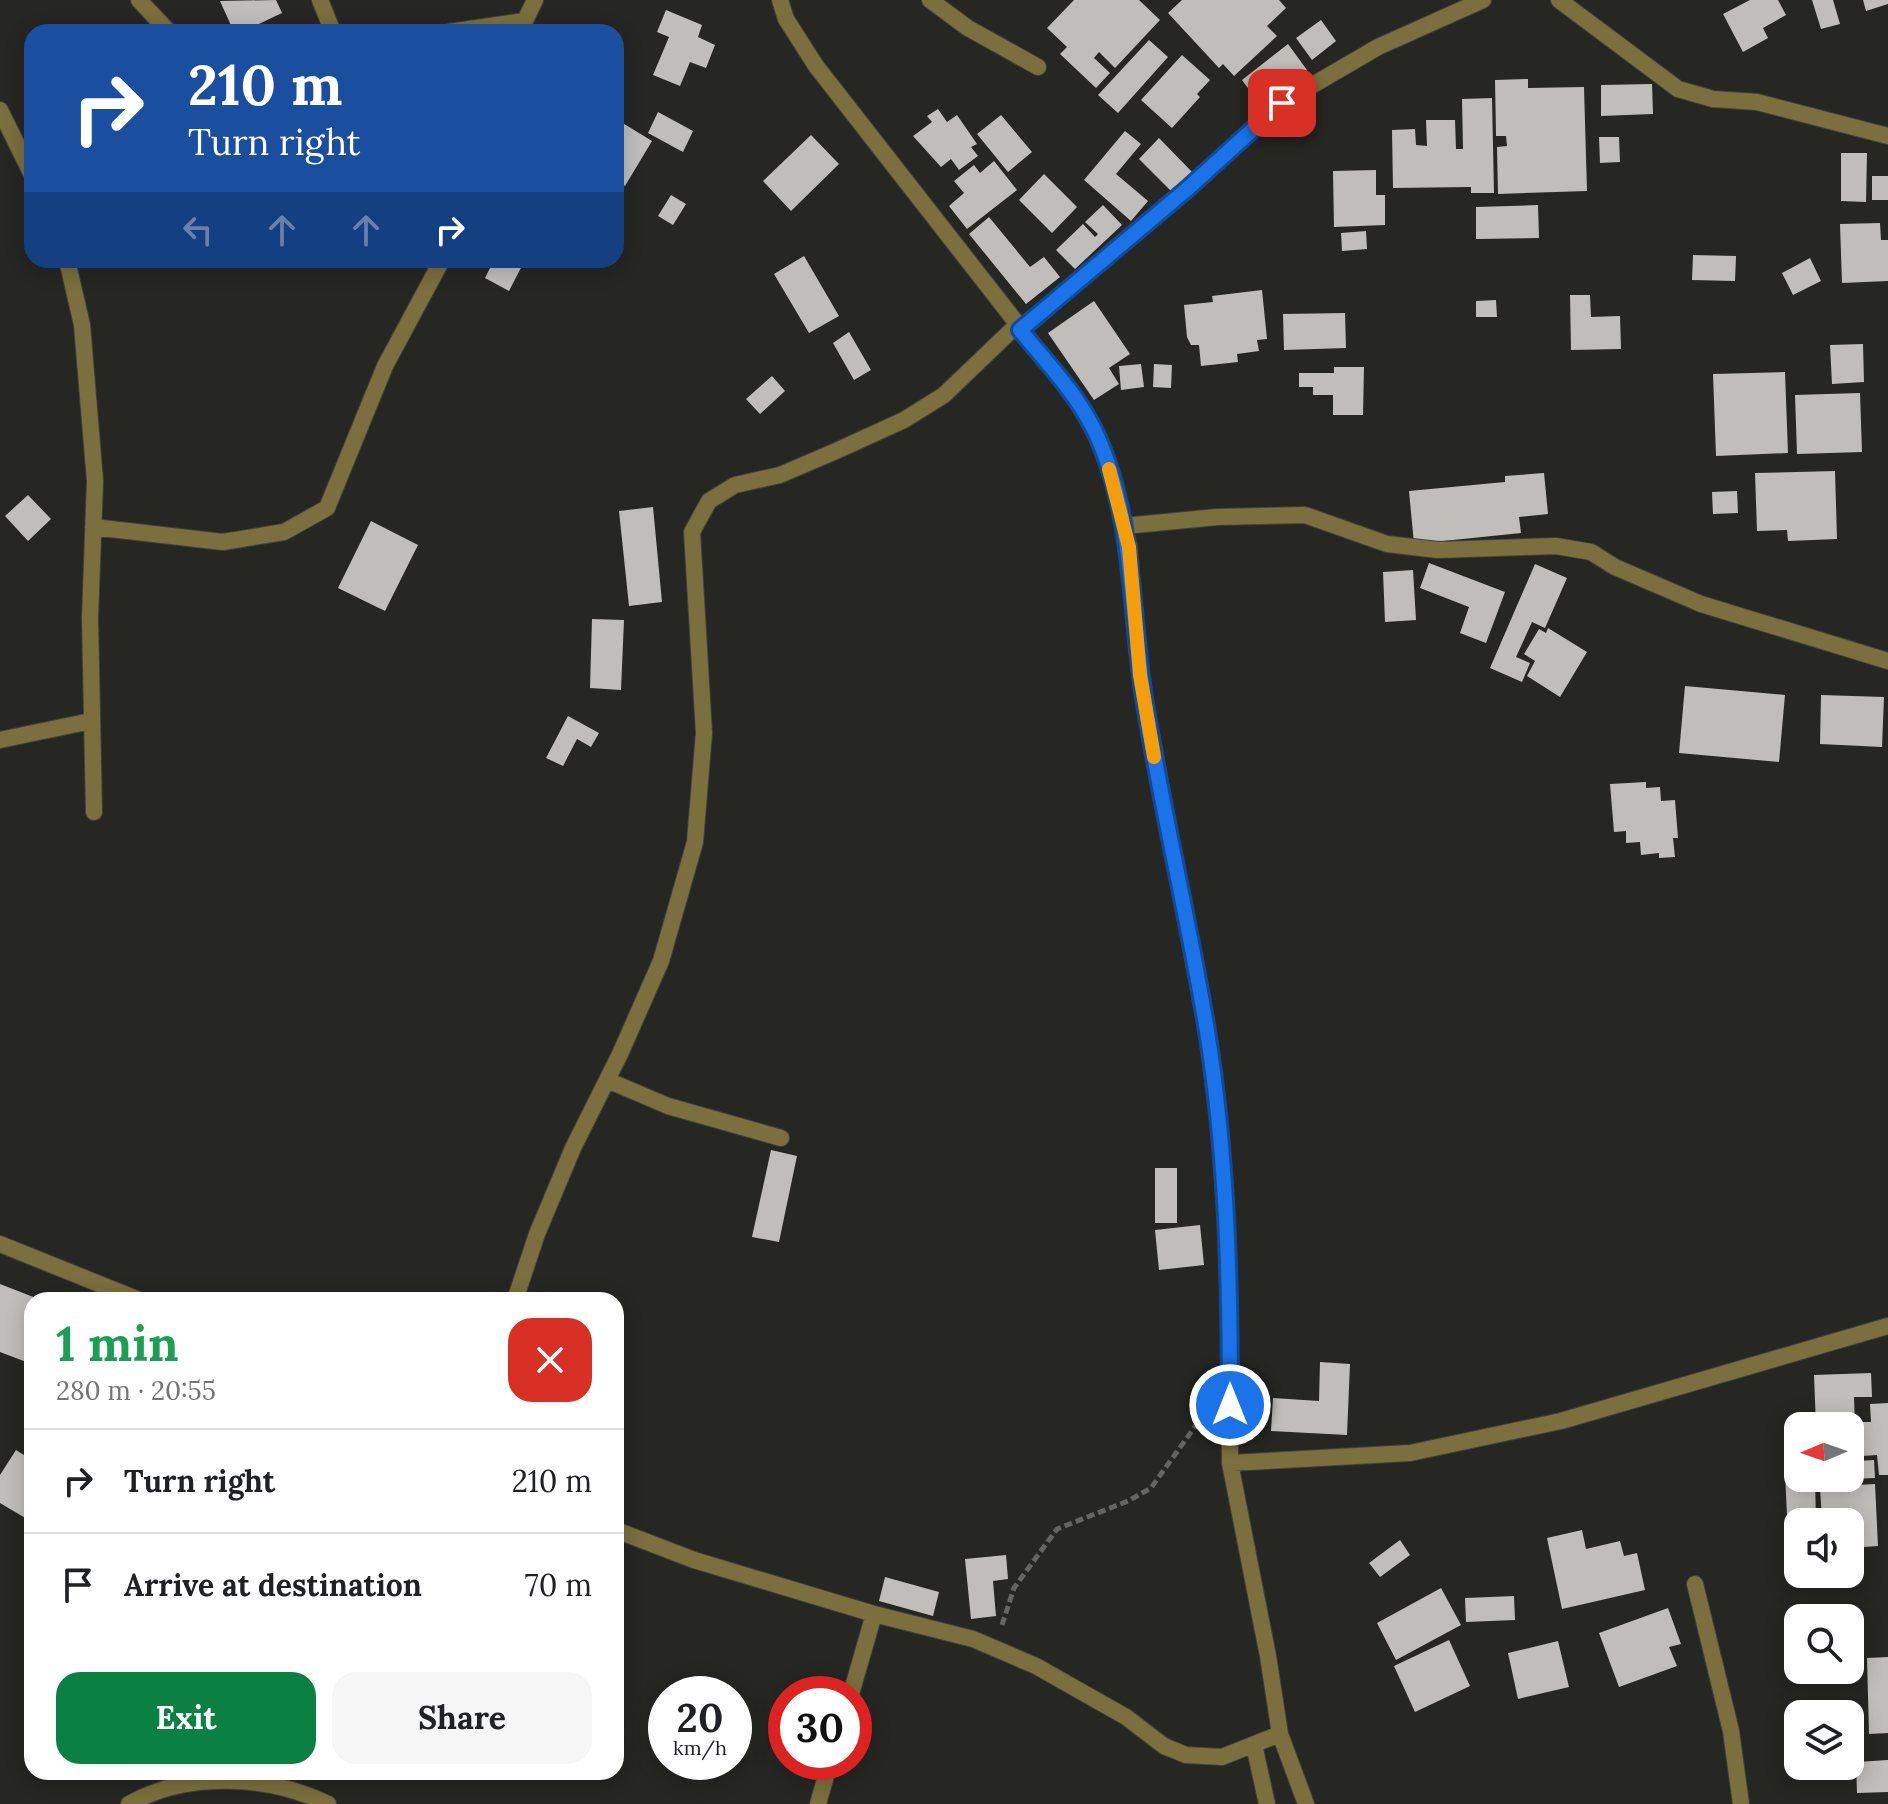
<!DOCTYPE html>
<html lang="en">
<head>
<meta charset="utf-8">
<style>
	:root { --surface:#fff; --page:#f6f6f6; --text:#202124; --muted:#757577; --line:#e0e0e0; --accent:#0b8043 }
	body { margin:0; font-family:Lora,serif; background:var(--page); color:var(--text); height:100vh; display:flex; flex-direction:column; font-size:30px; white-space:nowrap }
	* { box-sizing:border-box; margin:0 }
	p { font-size:26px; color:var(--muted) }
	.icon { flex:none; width:44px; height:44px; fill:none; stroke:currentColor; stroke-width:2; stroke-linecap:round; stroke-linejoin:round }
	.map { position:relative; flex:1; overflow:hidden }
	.sheet { position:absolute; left:24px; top:1292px; width:600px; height:488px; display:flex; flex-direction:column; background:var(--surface); border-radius:24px; box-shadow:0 4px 20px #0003 }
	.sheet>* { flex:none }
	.top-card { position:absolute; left:24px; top:24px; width:600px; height:244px; border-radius:24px; box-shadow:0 4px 20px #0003; background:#1a4fa0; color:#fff; overflow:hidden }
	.needle { width:52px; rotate:268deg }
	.controls { position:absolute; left:1784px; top:1412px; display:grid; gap:16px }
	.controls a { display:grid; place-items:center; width:80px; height:80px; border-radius:16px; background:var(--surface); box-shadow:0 4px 20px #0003; font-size:40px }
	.speed { position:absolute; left:648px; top:1676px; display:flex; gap:16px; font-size:40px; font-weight:700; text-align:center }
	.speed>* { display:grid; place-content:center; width:104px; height:104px; border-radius:50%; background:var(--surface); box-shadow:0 4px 20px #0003; line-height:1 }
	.speed small { font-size:20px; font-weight:400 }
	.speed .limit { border:12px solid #d22; background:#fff; color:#111 }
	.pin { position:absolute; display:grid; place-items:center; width:68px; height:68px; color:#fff; margin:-34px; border-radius:16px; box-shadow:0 4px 12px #0006 }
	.me { position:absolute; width:88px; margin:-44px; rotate:0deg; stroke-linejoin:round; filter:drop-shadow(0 0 6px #0008) }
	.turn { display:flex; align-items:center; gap:28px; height:168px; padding:0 32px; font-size:36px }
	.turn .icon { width:104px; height:104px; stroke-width:2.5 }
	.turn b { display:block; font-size:56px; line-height:68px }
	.lanes { display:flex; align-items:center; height:76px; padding:0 32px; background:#0003; justify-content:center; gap:40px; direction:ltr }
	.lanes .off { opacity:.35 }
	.round { display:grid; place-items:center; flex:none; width:84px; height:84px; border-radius:24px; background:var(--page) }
	.headline { display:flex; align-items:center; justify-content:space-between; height:136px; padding:0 32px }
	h1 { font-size:48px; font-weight:700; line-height:60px; color:#1e9e55 }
	.button { display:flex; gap:16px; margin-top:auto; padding:16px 32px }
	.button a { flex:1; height:92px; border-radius:24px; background:var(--accent); color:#fff; font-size:32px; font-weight:700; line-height:92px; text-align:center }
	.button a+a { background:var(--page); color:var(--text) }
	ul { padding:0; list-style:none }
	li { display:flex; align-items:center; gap:24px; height:104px; padding:0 32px; border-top:2px solid var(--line) }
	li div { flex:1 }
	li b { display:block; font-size:30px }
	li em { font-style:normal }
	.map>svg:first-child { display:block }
	.building { fill:#bfbebb }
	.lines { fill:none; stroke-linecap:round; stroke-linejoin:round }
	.minor-casing { stroke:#41413f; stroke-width:18 }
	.path { stroke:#646462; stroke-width:5; stroke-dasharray:8 4; stroke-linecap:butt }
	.minor { stroke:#7b6f3d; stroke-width:16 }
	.route-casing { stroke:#114b97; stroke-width:20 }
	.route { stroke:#1a73e8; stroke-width:14 }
	.slow { stroke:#f59e0b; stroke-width:14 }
</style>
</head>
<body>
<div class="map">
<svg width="1888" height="1804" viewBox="0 0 1888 1804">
	<rect width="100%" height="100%" fill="#262623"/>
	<path class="building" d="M276 0 282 13 242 32H234L220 1Z
		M1074 0H1139L1160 20 1115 68 1099 52 1094 58 1110 73 1096 88 1060 54 1067 47 1047 28Z
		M1182 0H1279L1286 8 1267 26 1277 36 1234 76 1223 64 1219 68 1168 13Z
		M1750 0H1778L1786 15 1763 28 1768 38 1743 52 1723 14Z
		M1812 0H1833L1840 24 1821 29Z
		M1863 0H1888V4L1866 11Z
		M666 10 702 25 698 37 715 45 706 68 690 62 680 86 653 75 669 37 657 32Z
		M1321 20 1336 41 1312 60 1296 38Z
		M1149 40 1168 57 1118 113 1098 95Z
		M1288 44 1307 70 1261 106 1242 80Z
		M1182 55 1210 80 1197 94 1200 97 1172 128 1141 100Z
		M1528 79V88L1584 87 1587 191 1498 194 1497 147 1507 146 1506 136H1496L1495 80Z
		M1652 84 1653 114 1601 116V85Z
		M1492 98 1494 193H1471V187L1393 188 1392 130 1415 129 1416 145 1427 146 1426 120H1455L1456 149H1463L1462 99Z
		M938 109 947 122 957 115 977 144 971 147 978 156 959 170 951 159 941 167 913 136 932 122 927 116Z
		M658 112 693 131 683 152 648 133Z
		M1001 115 1032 152 1008 172 977 134Z
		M621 122 652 141 625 186 616 180V130Z
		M1125 131 1141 144 1116 174 1148 201 1131 221 1084 180Z
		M811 135 839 164 791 211 763 181Z
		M1599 137H1619L1620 162 1600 163Z
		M1159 138 1193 173 1173 193 1139 159Z
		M1841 153H1867L1866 202 1841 201Z
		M994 161 1017 190 967 229 949 206 964 193 954 181 974 165 980 173Z
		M1376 170V195H1385V225L1334 227 1333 171Z
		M1044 174 1077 207 1052 233 1019 200Z
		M1872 176H1888V200H1872Z
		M671 195 686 204 673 225 658 216Z
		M1103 205 1122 225 1075 269 1056 250 1083 224 1095 237 1098 234 1085 222Z
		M1538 205 1539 238 1476 239V207Z
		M989 217 1030 267 1044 257 1060 277 1026 304 969 234Z
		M1880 223 1881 240H1888V281L1842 283 1840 224Z
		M1366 231 1367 249 1342 251 1341 233Z
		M1693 255 1736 256 1735 281 1692 280Z
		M804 256 839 316 809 333 774 274Z
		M1810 258 1821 281 1793 295 1782 273Z
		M494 260H525L509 291 485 278Z
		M1262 290 1267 339 1257 340 1259 351 1237 354 1238 362 1201 366 1199 345H1191L1187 337 1184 305 1213 302 1212 296Z
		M1570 295H1590L1591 317 1620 316 1621 349 1571 350Z
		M1496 300 1497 317H1476V301Z
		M1094 301 1130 354 1109 368 1119 384 1094 400 1048 333Z
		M1345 313 1346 348 1284 350 1283 314Z
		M849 332 871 370 854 380 833 343Z
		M1863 344 1864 382 1832 384 1830 345Z
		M1141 364 1144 387 1121 390 1119 366Z
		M1154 364 1172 365 1171 388 1153 387Z
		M1334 367H1364L1363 415H1333V395H1313V387H1299V373H1334Z
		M1785 372 1788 453 1716 456 1713 374Z
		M772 376 785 391 760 414 746 399Z
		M1860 393 1862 452 1797 454 1795 395Z
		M1835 471 1837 539 1788 541 1787 530 1757 531 1755 473Z
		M1544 473 1548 514 1519 517 1521 533 1414 544 1409 491 1505 482V476Z
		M1737 491 1738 513 1713 514 1712 492Z
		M28 495 51 519 28 541 5 516Z
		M653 507 662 602 629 606 619 511Z
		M371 521 418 545 385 611 338 588Z
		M1429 563 1505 592 1486 643 1460 633 1469 607 1420 588Z
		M1535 564 1567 578 1545 628 1532 622 1516 657 1530 663 1522 682 1490 668Z
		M1413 570 1416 620 1385 622 1383 572Z
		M592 619 624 620 621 690 590 688Z
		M1548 628 1587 652 1560 697 1527 676 1535 661 1524 654 1539 629 1546 633Z
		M1685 686 1785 695 1779 762 1679 753Z
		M1821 695 1884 697 1882 747 1820 744Z
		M568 716 599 733 591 747 577 739 563 766 546 758Z
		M1646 782V788L1660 787 1661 801 1675 800 1678 838H1673L1675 857 1659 858V853L1641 855 1640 842 1626 843V831L1614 832 1610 784Z
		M771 1150 797 1156 779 1242 752 1237Z
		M1155 1168H1177V1223H1155Z
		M1200 1225 1204 1265 1159 1270 1155 1230Z
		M0 1284 41 1300H32L29 1363 0 1352Z
		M1320 1362 1350 1364 1347 1435 1271 1431 1273 1398 1319 1401Z
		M1871 1373 1872 1397H1854L1856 1461 1874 1460 1875 1478 1850 1479V1426H1816L1814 1375Z
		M1888 1403V1475H1879L1877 1455 1862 1456 1859 1422H1871L1870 1404Z
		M16 1450 32 1460V1522L0 1503V1475Z
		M1785 1473 1815 1478 1816 1522H1798V1536H1788Z
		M1875 1484 1878 1546 1850 1548V1522H1822L1820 1487Z
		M1582 1530 1586 1549 1620 1541 1624 1556 1637 1553 1645 1590 1562 1609 1547 1538Z
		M1400 1540 1410 1555 1380 1577 1369 1563Z
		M1006 1555 1008 1579 993 1581 996 1616 971 1619 965 1559Z
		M885 1577 939 1592 933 1616 879 1601Z
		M1441 1588 1461 1625 1396 1660 1377 1623Z
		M1514 1596 1515 1620 1466 1622 1465 1598Z
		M1668 1608 1681 1644 1669 1647 1677 1666 1619 1687 1599 1633Z
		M1449 1640 1470 1686 1415 1712 1394 1666Z
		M1558 1641 1569 1687 1518 1699 1508 1653Z
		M1888 1657V1733L1869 1734 1867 1658Z
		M1888 1760V1792L1857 1793 1856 1762Z"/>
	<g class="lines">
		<defs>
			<path id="minor" d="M139 0 169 32
				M320 0 333 32
				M780 0 786 19 816 66 1076 399 1097 437 1115 485 1129 547 1140 675 1207 1032 1220 1137 1229 1269 1230 1463 1268 1656 1280 1734 1306 1804
				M930 0 968 28 1038 67
				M1559 0 1678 89 1713 99 1757 102 1888 136
				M520 31 535 0
				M449 32 524 21
				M0 110 32 175
				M67 260 82 325 95 481 90 618 94 812
				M1020 330 1186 190 1282 103 1378 47 1483 0
				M1124 526 1217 517 1305 515 1387 544 1438 550 1556 546 1591 552 1615 567 1701 604 1888 661
				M93 527 223 542 284 532 327 508 385 366 442 260
				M0 740 91 721
				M607 1080 668 1106 781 1138
				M0 1244 139 1300
				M515 1300 537 1234 573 1148 620 1054 661 961 695 842 704 733 692 532 709 501 735 485 780 475 836 451 904 420 944 395 1017 325
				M1230 1463 1410 1453 1561 1421 1888 1326
				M616 1530 694 1560 874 1614 973 1639 1036 1666 1126 1717 1164 1746 1186 1755 1222 1757 1280 1734
				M1695 1584 1731 1731 1741 1804
				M851 1694 874 1614
				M1254 1745 1267 1804
				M129 1804C188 1771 268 1775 328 1804
				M818 1804 830 1762"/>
		</defs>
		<use href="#minor" class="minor-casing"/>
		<path class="path" d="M1002 1625 1014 1588 1057 1529 1128 1501 1151 1488 1204 1414"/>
		<use href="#minor" class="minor"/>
	</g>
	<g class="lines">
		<defs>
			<path id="route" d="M1230 1405C1230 1280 1227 1155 1207 1031 1189 922 1163 814 1145 704 1130 615 1135 522 1098 438 1080 397 1048 364 1020 330L1186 190 1282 103"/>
		</defs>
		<use href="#route" class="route-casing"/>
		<use href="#route" class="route"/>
		<path class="slow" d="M1109 469 1129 547 1140 675 1154 757"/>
	</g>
</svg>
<div class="controls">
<a><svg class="needle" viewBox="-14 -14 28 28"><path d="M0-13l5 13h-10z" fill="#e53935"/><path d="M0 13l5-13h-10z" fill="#757577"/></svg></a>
<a><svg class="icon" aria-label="sound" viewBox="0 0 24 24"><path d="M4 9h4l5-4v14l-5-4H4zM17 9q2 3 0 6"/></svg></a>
<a><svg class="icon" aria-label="search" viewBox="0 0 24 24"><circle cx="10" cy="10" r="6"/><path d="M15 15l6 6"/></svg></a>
<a><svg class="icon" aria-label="layers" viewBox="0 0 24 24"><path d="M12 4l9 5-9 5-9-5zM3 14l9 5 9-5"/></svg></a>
</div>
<div class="speed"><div>20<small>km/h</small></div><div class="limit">30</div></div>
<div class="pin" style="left:1282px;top:103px;background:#d93025"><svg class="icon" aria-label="arrive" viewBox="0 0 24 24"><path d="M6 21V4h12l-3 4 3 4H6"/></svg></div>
<svg class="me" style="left:1230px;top:1405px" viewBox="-20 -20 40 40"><circle r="17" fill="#1a73e8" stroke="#fff" stroke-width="3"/><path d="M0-11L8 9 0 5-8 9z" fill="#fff"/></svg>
<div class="top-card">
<div class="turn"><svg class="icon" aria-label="right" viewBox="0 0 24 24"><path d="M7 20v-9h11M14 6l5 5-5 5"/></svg><div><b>210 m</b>Turn right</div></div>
<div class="lanes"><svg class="icon off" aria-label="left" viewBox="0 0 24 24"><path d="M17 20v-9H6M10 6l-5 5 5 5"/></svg><svg class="icon off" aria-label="ahead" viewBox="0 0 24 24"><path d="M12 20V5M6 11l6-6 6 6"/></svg><svg class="icon off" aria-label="ahead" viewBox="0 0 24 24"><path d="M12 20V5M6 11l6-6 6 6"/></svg><svg class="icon" aria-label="right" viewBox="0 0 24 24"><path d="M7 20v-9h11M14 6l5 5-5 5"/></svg></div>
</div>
<section class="sheet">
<div class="headline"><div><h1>1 min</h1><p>280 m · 20:55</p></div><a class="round" style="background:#d93025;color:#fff"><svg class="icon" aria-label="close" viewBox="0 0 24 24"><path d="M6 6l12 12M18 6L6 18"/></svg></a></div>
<ul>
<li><svg class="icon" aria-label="right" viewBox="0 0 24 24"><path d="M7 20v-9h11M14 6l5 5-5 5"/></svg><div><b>Turn right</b></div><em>210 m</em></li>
<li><svg class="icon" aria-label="arrive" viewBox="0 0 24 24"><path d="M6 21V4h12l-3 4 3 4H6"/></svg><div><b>Arrive at destination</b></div><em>70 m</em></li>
</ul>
<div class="button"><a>Exit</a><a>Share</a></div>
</section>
</div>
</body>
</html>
